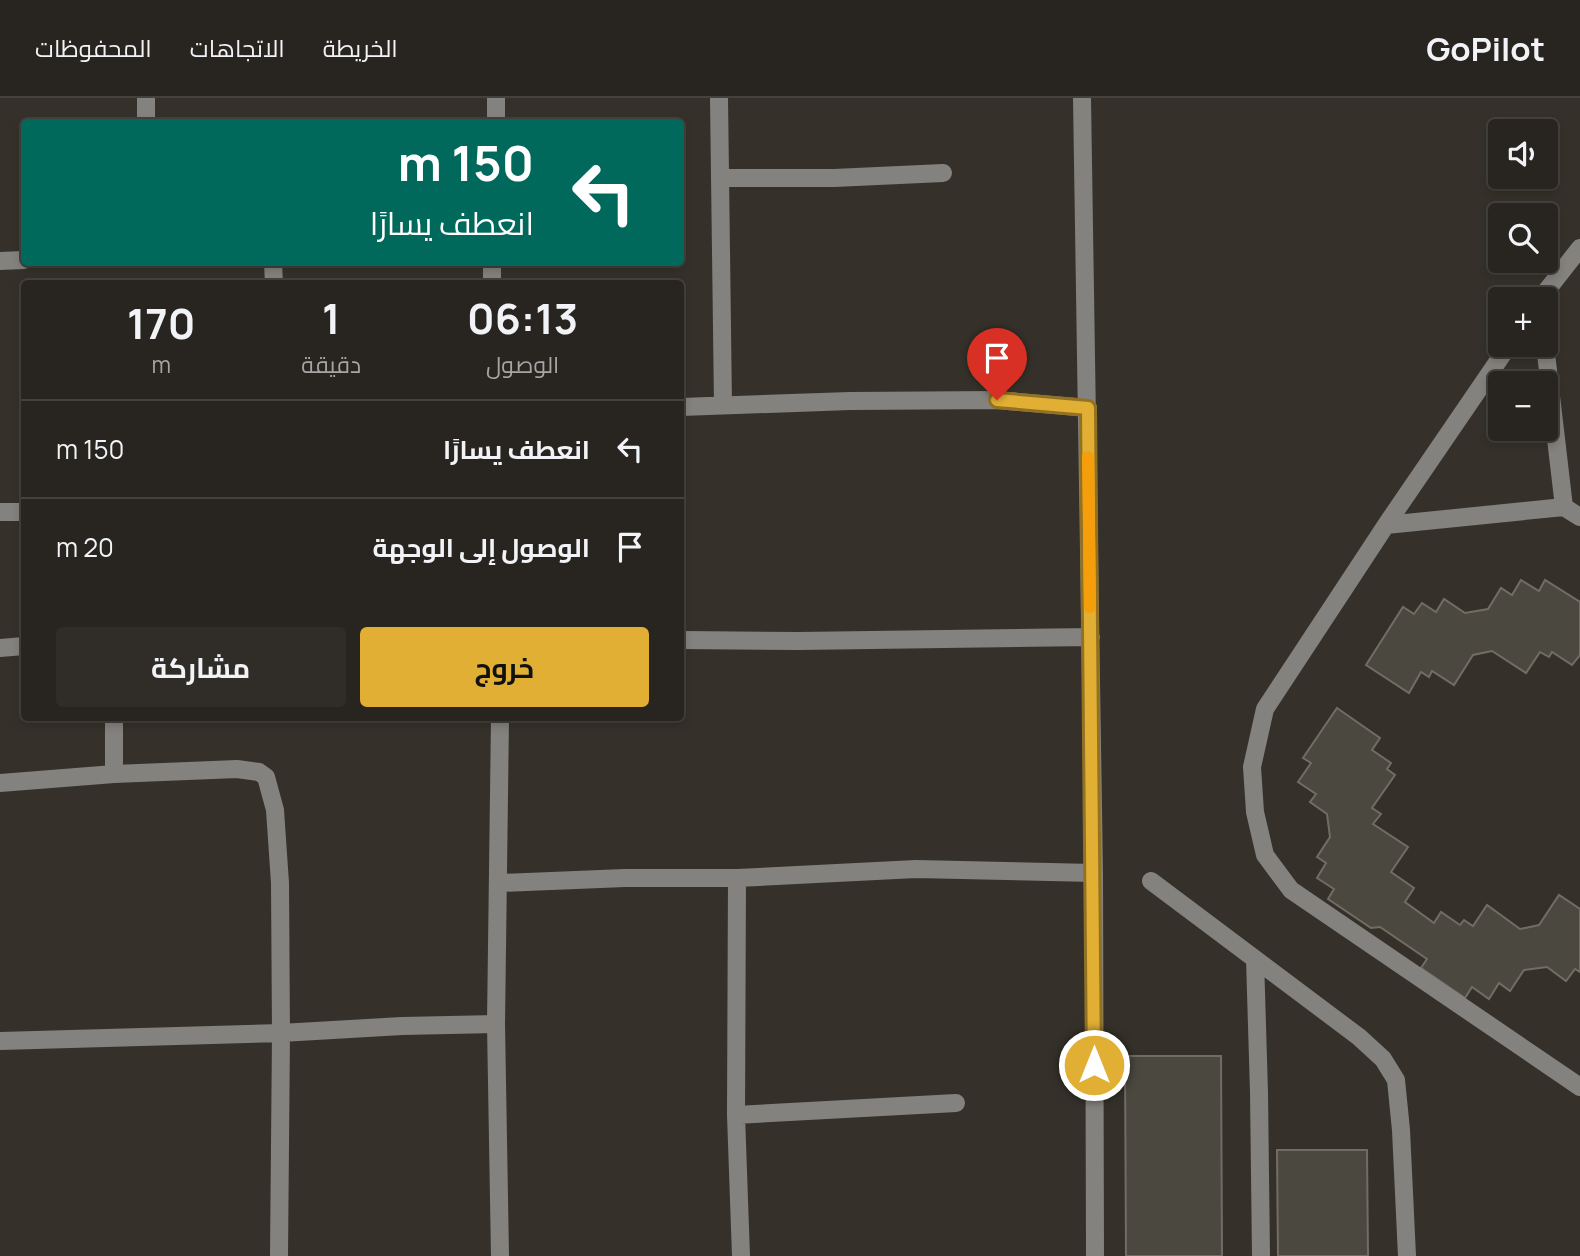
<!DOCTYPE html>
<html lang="ar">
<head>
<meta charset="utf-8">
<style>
	:root { --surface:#282520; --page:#302d29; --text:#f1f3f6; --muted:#a5a5a5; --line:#44423e; --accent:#e1af34 }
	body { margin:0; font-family:Manrope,Cairo,sans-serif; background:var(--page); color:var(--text); direction:rtl; height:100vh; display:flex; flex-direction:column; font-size:26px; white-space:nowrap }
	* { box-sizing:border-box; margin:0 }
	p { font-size:23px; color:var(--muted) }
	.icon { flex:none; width:38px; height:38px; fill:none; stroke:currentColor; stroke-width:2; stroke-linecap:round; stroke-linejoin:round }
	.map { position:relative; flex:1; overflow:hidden; direction:ltr }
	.side { position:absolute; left:21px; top:182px; width:663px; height:441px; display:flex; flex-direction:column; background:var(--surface); border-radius:7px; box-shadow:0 4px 10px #0003,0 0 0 2px var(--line); direction:rtl }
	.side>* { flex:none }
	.top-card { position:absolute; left:21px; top:21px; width:663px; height:147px; border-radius:7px; box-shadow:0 4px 10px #0003,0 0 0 2px var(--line); direction:rtl; background:#00695c; color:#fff; overflow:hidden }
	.controls { position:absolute; left:1488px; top:21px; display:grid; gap:14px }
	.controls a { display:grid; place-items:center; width:70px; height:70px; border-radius:7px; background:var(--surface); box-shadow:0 4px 10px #0003,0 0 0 2px var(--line); font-size:35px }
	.pin { position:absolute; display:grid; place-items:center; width:60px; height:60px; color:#fff; margin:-72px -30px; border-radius:50% 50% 50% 0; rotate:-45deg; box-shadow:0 0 7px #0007 }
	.pin .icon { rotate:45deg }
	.me { position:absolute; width:77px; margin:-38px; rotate:0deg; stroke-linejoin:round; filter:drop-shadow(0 0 5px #0008) }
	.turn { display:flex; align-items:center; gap:24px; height:147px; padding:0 35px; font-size:32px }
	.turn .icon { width:91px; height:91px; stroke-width:2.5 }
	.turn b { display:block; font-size:49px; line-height:60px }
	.eta { display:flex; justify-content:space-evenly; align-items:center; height:119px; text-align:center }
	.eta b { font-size:42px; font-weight:700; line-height:49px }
	.primary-button { display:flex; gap:14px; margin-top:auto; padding:14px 35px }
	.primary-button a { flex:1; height:80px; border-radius:7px; background:var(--accent); color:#111; font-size:28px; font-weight:700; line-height:80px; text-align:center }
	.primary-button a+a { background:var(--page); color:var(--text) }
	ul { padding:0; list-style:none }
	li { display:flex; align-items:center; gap:21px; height:98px; padding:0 35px; border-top:2px solid var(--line) }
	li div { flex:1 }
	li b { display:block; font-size:26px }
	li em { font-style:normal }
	header { display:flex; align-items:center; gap:42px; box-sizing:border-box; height:98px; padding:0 35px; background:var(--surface); border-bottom:2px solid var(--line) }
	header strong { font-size:33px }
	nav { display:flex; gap:38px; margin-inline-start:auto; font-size:24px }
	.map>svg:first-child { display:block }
	.building { fill:#4b4840; stroke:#716d65; stroke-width:2 }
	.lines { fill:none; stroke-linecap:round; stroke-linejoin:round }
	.minor { stroke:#84827e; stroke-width:18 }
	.route-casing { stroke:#927222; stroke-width:18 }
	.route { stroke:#e1af34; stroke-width:12 }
	.slow { stroke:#f59e0b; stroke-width:12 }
</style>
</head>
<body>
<header>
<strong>GoPilot</strong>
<nav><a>الخريطة</a><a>الاتجاهات</a><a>المحفوظات</a></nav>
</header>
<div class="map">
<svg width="1580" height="1158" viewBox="0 0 1580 1158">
	<rect width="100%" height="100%" fill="#35312a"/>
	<path class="building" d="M1521 482 1539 493 1545 482 1580 504V557L1572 567 1552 554 1549 559 1540 554 1526 575 1492 553 1473 557 1454 587 1432 573 1429 579 1421 574 1409 595 1366 567 1403 509 1414 516 1422 505 1436 514 1444 501 1465 515 1488 511 1501 490 1512 497Z
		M1337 610 1380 640 1372 652 1391 665 1387 671 1395 677 1372 710 1381 716 1373 726 1408 749 1391 774 1414 790 1405 804 1434 825 1441 814 1460 827 1464 822 1473 828 1487 807 1520 831 1539 827 1559 797 1580 811V874L1575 871 1566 883 1547 869 1524 872 1510 893 1499 885 1489 901 1472 889 1465 900 1421 870 1427 861 1380 829 1371 830 1328 801 1334 791 1317 780 1326 765 1317 759 1330 739 1327 716 1310 704 1316 696 1298 684 1311 665 1303 660Z
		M1125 958H1221L1222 1158H1126Z
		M1277 1052H1367L1368 1158H1278Z"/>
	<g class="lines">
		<path class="minor" d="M146 0V24
			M496 0V24
			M719 0 723 307
			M1082 0 1094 775 1095 1158
			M720 80H834L943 75
			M0 163 24 162
			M273 164 274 186
			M492 164V186
			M1540 201 1580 150
			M1509 247 1386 427 1265 611 1252 669 1255 714 1265 757 1291 792 1580 989
			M1545 247 1564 409 1580 419
			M681 309 850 303 997 302 1088 310
			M0 414H24
			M1386 427 1564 409
			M681 542 798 543 1091 539
			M0 550 24 548
			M114 620V676
			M500 620 496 926 500 1158
			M0 685 114 676 237 671 259 674 266 679 275 712 280 785 281 935 279 1158
			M737 780 736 1017 741 1158
			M1151 783 1359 939 1383 961 1396 982 1401 1032 1407 1158
			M499 785 625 780H737L916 771 1094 775
			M1255 861 1259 994 1261 1158
			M0 943 281 935 402 928 496 926
			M736 1017 956 1005"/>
	</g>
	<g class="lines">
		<defs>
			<path id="route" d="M997 302 1088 310 1094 967"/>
		</defs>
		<use href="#route" class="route-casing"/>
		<use href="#route" class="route"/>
		<path class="slow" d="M1088 359 1090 509"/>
	</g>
</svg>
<div class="controls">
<a><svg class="icon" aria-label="sound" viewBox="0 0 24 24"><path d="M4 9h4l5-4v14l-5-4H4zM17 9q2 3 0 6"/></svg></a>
<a><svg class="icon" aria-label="search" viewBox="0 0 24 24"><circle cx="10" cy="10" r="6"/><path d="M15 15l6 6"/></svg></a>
<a>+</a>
<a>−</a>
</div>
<div class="pin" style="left:997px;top:302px;background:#d93025"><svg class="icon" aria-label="arrive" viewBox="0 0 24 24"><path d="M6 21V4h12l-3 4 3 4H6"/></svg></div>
<svg class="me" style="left:1094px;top:967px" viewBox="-20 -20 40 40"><circle r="17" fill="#e1af34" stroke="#fff" stroke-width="3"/><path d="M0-11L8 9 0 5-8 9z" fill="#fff"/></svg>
<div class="top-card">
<div class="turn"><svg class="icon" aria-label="left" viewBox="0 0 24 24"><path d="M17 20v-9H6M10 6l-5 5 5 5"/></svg><div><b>150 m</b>انعطف يسارًا</div></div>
</div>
<section class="side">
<div class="eta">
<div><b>06:13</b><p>الوصول</p></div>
<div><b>1</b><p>دقيقة</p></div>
<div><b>170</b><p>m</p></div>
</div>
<ul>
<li><svg class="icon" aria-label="left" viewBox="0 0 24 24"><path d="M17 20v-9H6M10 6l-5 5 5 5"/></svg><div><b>انعطف يسارًا</b></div><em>150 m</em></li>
<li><svg class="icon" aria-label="arrive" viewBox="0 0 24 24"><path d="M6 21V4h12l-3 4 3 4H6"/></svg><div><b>الوصول إلى الوجهة</b></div><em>20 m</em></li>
</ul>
<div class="primary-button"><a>خروج</a><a>مشاركة</a></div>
</section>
</div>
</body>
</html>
